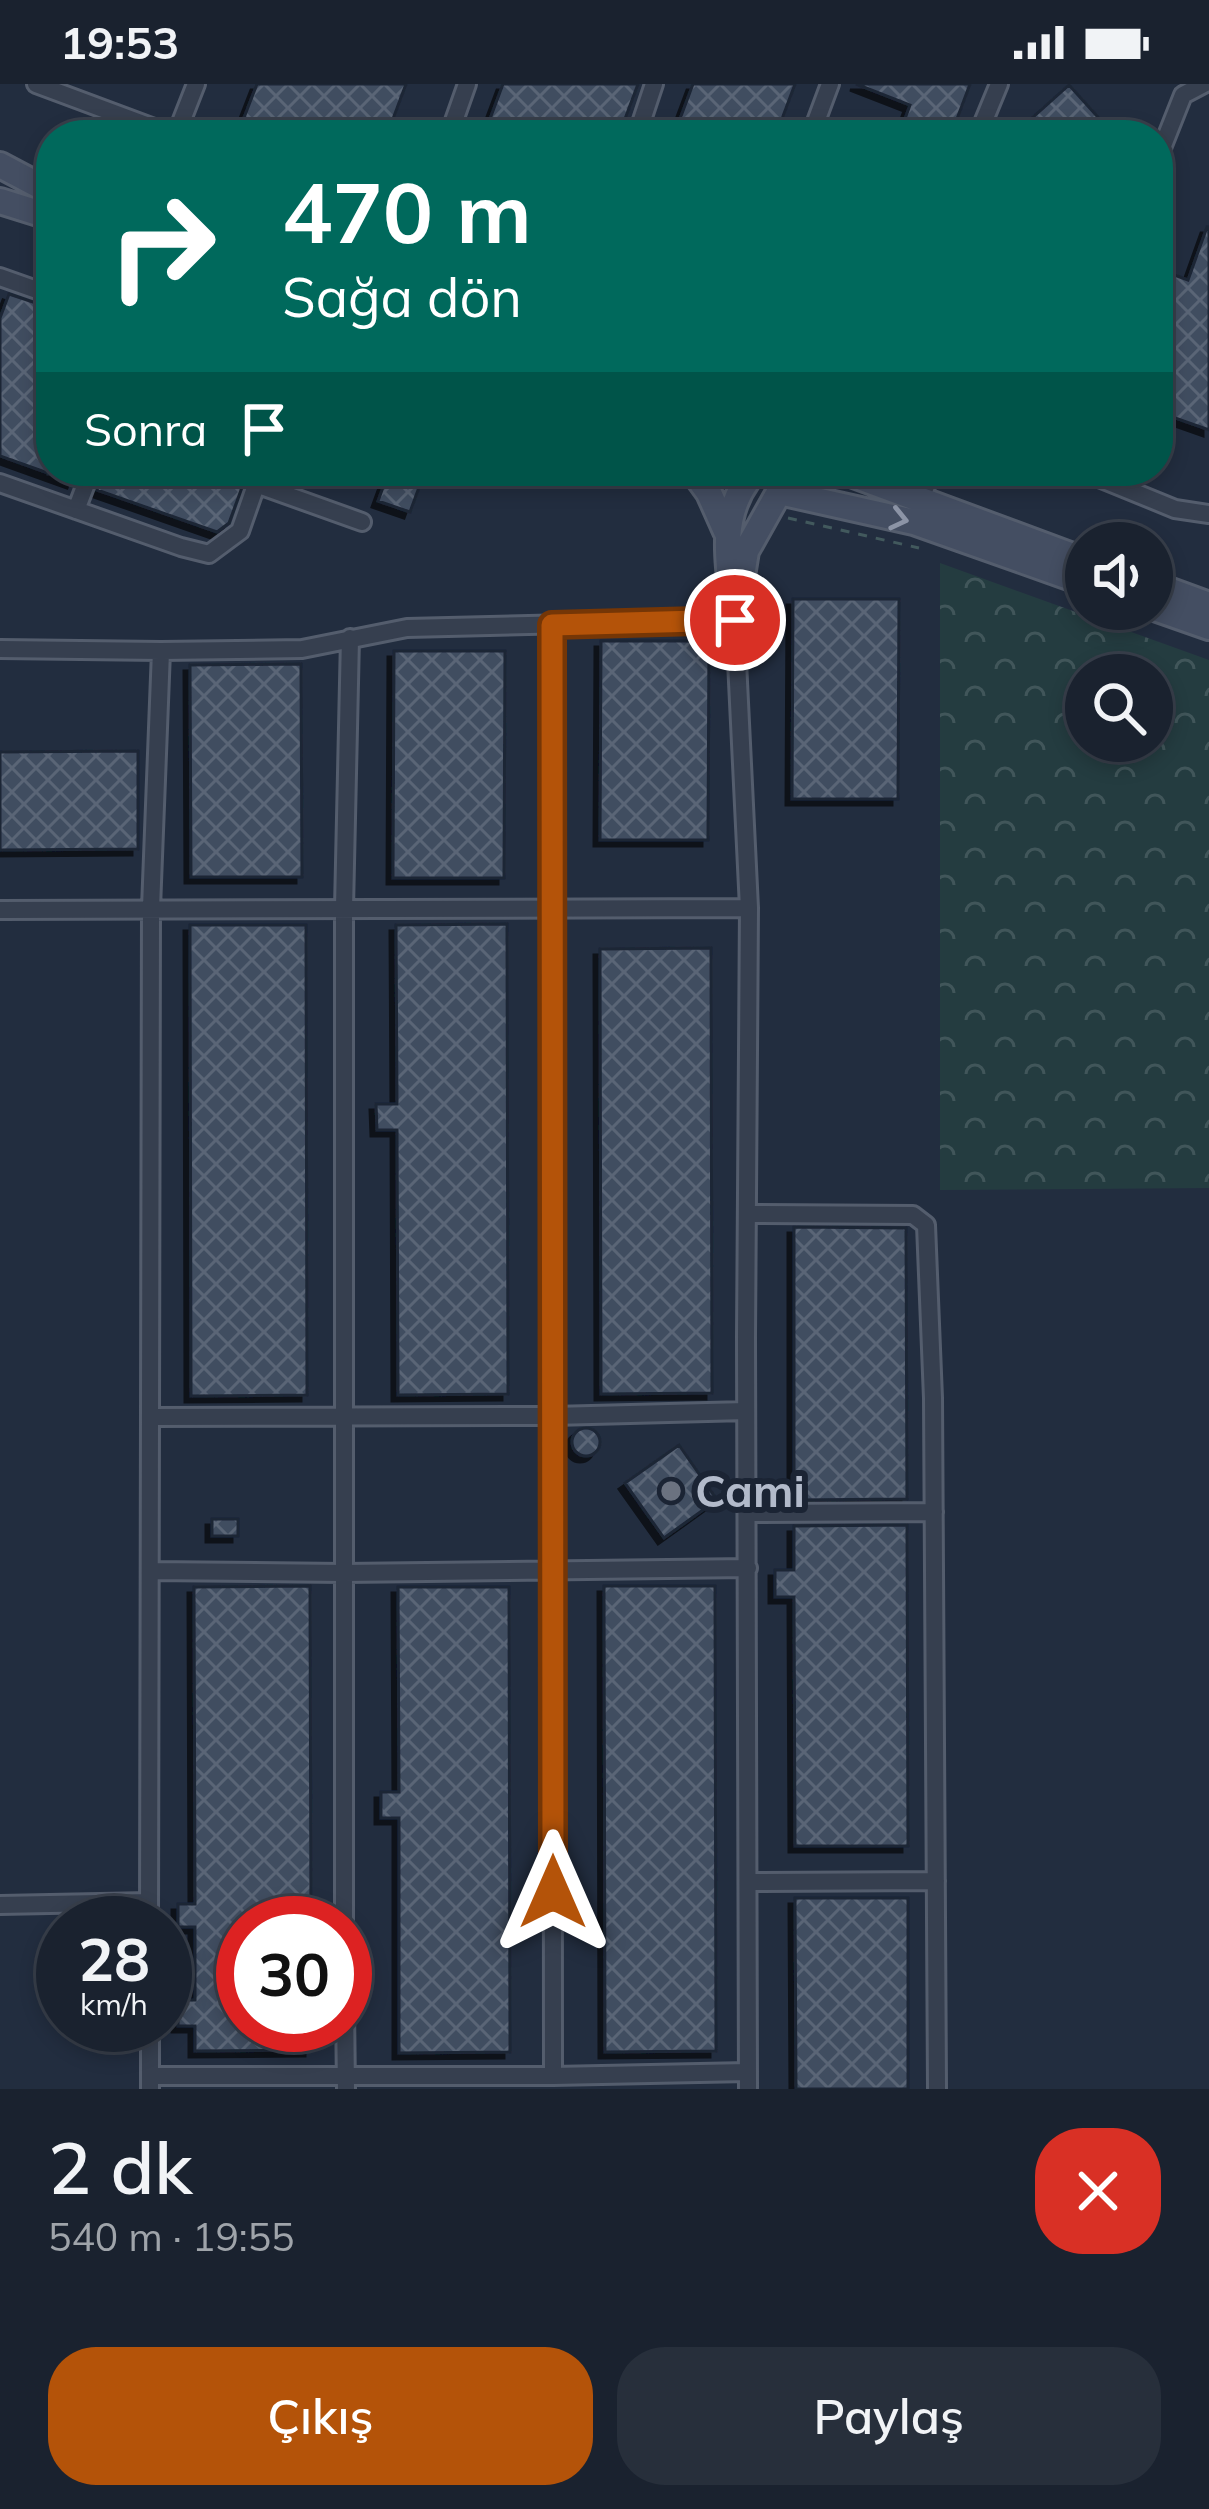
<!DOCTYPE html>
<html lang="tr">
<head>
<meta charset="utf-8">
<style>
	:root { --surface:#1a222f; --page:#272f3b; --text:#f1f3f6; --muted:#9fa4aa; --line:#383f4b; --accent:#b45309 }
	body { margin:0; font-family:Mulish,sans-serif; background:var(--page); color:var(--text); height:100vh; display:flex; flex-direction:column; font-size:45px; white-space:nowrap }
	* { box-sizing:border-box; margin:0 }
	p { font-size:39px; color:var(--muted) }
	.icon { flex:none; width:66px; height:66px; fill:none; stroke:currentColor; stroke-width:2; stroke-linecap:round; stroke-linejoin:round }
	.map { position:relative; height:2005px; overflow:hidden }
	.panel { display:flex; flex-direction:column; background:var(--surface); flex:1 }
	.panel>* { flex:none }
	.guide { position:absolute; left:36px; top:36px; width:1137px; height:366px; border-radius:48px; box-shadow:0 6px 18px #0003,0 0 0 3px var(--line); background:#00695c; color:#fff; overflow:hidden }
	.tools { position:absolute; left:1065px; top:438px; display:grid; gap:24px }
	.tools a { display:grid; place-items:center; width:108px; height:108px; border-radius:50%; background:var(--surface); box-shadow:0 6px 18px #0003,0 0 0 3px var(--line); font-size:60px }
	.speed { position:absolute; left:36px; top:1812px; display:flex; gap:24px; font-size:60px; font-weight:700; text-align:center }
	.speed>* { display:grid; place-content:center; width:156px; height:156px; border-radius:50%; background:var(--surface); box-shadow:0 6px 18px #0003,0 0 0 3px var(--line); line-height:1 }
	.speed small { font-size:30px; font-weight:400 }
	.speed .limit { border:18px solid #d22; background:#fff; color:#111 }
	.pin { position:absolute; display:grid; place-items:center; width:102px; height:102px; color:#fff; margin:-51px; border:6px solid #fff; border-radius:50%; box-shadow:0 3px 12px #0007 }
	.me { position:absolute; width:132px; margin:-66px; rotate:0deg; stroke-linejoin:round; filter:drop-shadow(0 0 9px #0008) }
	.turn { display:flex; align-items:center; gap:42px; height:252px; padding:0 48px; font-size:54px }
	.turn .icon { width:156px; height:156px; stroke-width:2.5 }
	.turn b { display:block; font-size:84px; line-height:102px }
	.then { display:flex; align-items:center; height:114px; padding:0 48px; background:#0003; gap:24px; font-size:45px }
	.round { display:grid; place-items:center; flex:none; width:126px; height:126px; border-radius:48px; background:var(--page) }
	.summary { display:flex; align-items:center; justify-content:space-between; height:204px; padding:0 48px }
	h1 { font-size:72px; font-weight:600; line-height:90px }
	.action { display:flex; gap:24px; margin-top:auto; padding:24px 48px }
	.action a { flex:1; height:138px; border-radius:48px; background:var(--accent); color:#fff; font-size:48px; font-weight:600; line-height:138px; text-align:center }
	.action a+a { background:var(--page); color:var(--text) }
	.status { display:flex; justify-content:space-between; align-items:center; height:84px; padding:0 60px; background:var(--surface); direction:ltr }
	.status svg { height:33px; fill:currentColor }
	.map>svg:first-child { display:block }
	.forest { fill:url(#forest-crowns); fill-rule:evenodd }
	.building { fill:url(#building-cross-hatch); stroke:#1d2636; stroke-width:3; filter:url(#shadow) }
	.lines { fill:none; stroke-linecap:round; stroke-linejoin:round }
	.street-casing { stroke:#545d6d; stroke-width:22 }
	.secondary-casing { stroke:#545d6d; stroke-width:30 }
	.path { stroke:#42595d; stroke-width:3; stroke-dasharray:9 9; stroke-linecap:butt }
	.street { stroke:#363f4f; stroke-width:16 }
	.secondary { stroke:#444e62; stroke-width:24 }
	.oneway { stroke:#8c94a6 }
	.route-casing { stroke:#753606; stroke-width:30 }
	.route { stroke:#b45309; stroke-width:21 }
	.worship-dot { fill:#6b7280; stroke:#1b2434; stroke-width:4.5 }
	.labels { text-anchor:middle; stroke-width:12; stroke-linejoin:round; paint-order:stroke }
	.poi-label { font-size:45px; font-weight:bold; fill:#b2baca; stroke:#1b2434; text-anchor:start }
</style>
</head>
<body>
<div class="status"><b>19:53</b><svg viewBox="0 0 49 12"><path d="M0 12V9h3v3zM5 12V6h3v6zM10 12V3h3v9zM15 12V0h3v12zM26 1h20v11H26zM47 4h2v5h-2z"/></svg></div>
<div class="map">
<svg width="1209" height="2005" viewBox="0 0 1209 2005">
	<defs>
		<pattern id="forest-crowns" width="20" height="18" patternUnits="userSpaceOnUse" patternTransform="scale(3)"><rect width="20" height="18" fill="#243c40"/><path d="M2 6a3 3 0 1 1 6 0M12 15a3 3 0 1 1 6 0" fill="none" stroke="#41565a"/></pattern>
		<pattern id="building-cross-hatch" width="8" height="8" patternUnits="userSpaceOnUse" patternTransform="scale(3)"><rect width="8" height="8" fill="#414d61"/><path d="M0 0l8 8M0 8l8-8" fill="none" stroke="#5a6576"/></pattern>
		<filter id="shadow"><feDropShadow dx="-6" dy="6" stdDeviation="0" flood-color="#0009"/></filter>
	</defs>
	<rect width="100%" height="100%" fill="#222d3f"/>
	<path class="forest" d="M940 479 1209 576V1104L940 1106ZM1086 591H1152V657H1086Z"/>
	<path class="building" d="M257 0H406L387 51H258L240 44Z
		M503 0H638L619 51H484Z
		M693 0H795L776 51H674Z
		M856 0H970L951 51H899L910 21Z
		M1069 1 1114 51H1028L1021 44Z
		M1207 143H1209V346L1158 328V185L1188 196Z
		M9 210 51 224V387H77L73 398 0 372V234Z
		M104 387H248L229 439 217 448 97 406Z
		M389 387H425L410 428 378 417Z
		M793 515H899L898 715H792Z
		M601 557H709L708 756H600Z
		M394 567H505L504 794H393Z
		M301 580 302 793H191L190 581Z
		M138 667V765L0 766V668Z
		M507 840 508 1310 398 1311 397 1046H377L376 1020H397L396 841Z
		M190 841H306L307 1311 191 1312Z
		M711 864 712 1309 601 1310 600 865Z
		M794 1143 906 1144 907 1415 794 1416Z
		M572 1358a14 14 0 1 1 28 0a14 14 0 1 1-28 0Z
		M679 1361 717 1416 664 1454 625 1399Z
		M212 1435H238V1452H212Z
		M907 1441 908 1762H795L794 1513H775V1486H794V1442Z
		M310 1502 311 1839H243V1941H311V1966L195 1967V1942H178V1916H195V1843H178V1820H195L194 1503Z
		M604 1502H715L716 1967 605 1968Z
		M398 1503H509L510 1968 399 1969V1734H381V1708H399Z
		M795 1814H908V2005H796Z"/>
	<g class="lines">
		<defs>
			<path id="street" d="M36 0 173 51
				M176 51 196 0
				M449 51 467 0
				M637 51 654 0
				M811 51 830 0
				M978 51 999 0
				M1158 74 1183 11 1204 0
				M0 193 51 211
				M1082 387 1175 425 1209 430
				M0 399 181 463 209 470 240 447 261 387
				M256 400 362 438
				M920 417 932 387
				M76 426 91 387
				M552 541 553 1992
				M0 565 161 567 302 565 407 544 735 536 749 824 746 1253 748 2005
				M0 826 749 824
				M747 1130 913 1131 926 1141 933 1314 937 2005
				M150 1333 553 1332 746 1327
				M747 1429 934 1428
				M150 1487 344 1489 748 1484
				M748 1798 936 1797
				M0 1821 149 1818
				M149 1839 151 824 161 567
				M344 1839V824L350 554
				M345 1922 346 2005
				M150 1941V2005
				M150 1992H553L748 1988"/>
			<path id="secondary" d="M0 81 51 108
				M0 117 51 133
				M693 387 709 409 726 447
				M843 387 1086 477
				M784 409 914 438 1086 499
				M741 498 746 467 778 410
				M1152 500 1209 521
				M1152 523 1209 543
				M735 536C730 488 717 438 747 397"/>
		</defs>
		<use href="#street" class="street-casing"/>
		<use href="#secondary" class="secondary-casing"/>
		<path class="path" d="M788 434 919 464
			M1107 525 1134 535"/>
		<use href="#street" class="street"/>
		<use href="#secondary" class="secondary"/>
	</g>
	<defs><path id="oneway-chevron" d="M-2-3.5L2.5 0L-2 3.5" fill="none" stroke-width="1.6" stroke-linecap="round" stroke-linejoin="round" transform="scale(3)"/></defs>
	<use class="oneway" href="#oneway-chevron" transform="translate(899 435) rotate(13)"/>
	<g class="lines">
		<defs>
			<path id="route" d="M553 1808 552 541 735 536"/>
		</defs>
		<use href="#route" class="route-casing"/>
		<use href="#route" class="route"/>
	</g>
	<circle class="worship-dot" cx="671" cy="1407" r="12"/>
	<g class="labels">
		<g class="poi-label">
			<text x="695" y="1423">Cami</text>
		</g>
	</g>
</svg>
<div class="tools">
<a><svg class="icon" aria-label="sound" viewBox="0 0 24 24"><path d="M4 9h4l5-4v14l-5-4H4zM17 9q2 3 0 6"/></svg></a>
<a><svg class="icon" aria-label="search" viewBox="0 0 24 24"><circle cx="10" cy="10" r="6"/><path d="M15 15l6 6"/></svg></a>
</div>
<div class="speed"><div>28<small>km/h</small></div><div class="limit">30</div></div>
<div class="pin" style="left:735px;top:536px;background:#d93025"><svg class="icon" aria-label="arrive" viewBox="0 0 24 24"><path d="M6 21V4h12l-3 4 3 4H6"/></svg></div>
<svg class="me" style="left:553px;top:1808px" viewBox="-20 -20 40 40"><path d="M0-17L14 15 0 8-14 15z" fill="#b45309" stroke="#fff" stroke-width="4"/></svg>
<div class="guide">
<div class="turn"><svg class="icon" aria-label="right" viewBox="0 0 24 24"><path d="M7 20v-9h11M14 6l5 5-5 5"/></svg><div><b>470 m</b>Sağa dön</div></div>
<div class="then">Sonra<svg class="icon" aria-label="arrive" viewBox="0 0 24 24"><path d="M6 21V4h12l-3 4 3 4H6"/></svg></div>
</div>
</div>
<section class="panel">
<div class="summary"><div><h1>2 dk</h1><p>540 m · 19:55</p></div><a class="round" style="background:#d93025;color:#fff"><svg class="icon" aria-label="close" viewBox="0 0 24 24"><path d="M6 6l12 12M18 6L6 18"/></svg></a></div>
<div class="action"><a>Çıkış</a><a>Paylaş</a></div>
</section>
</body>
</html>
